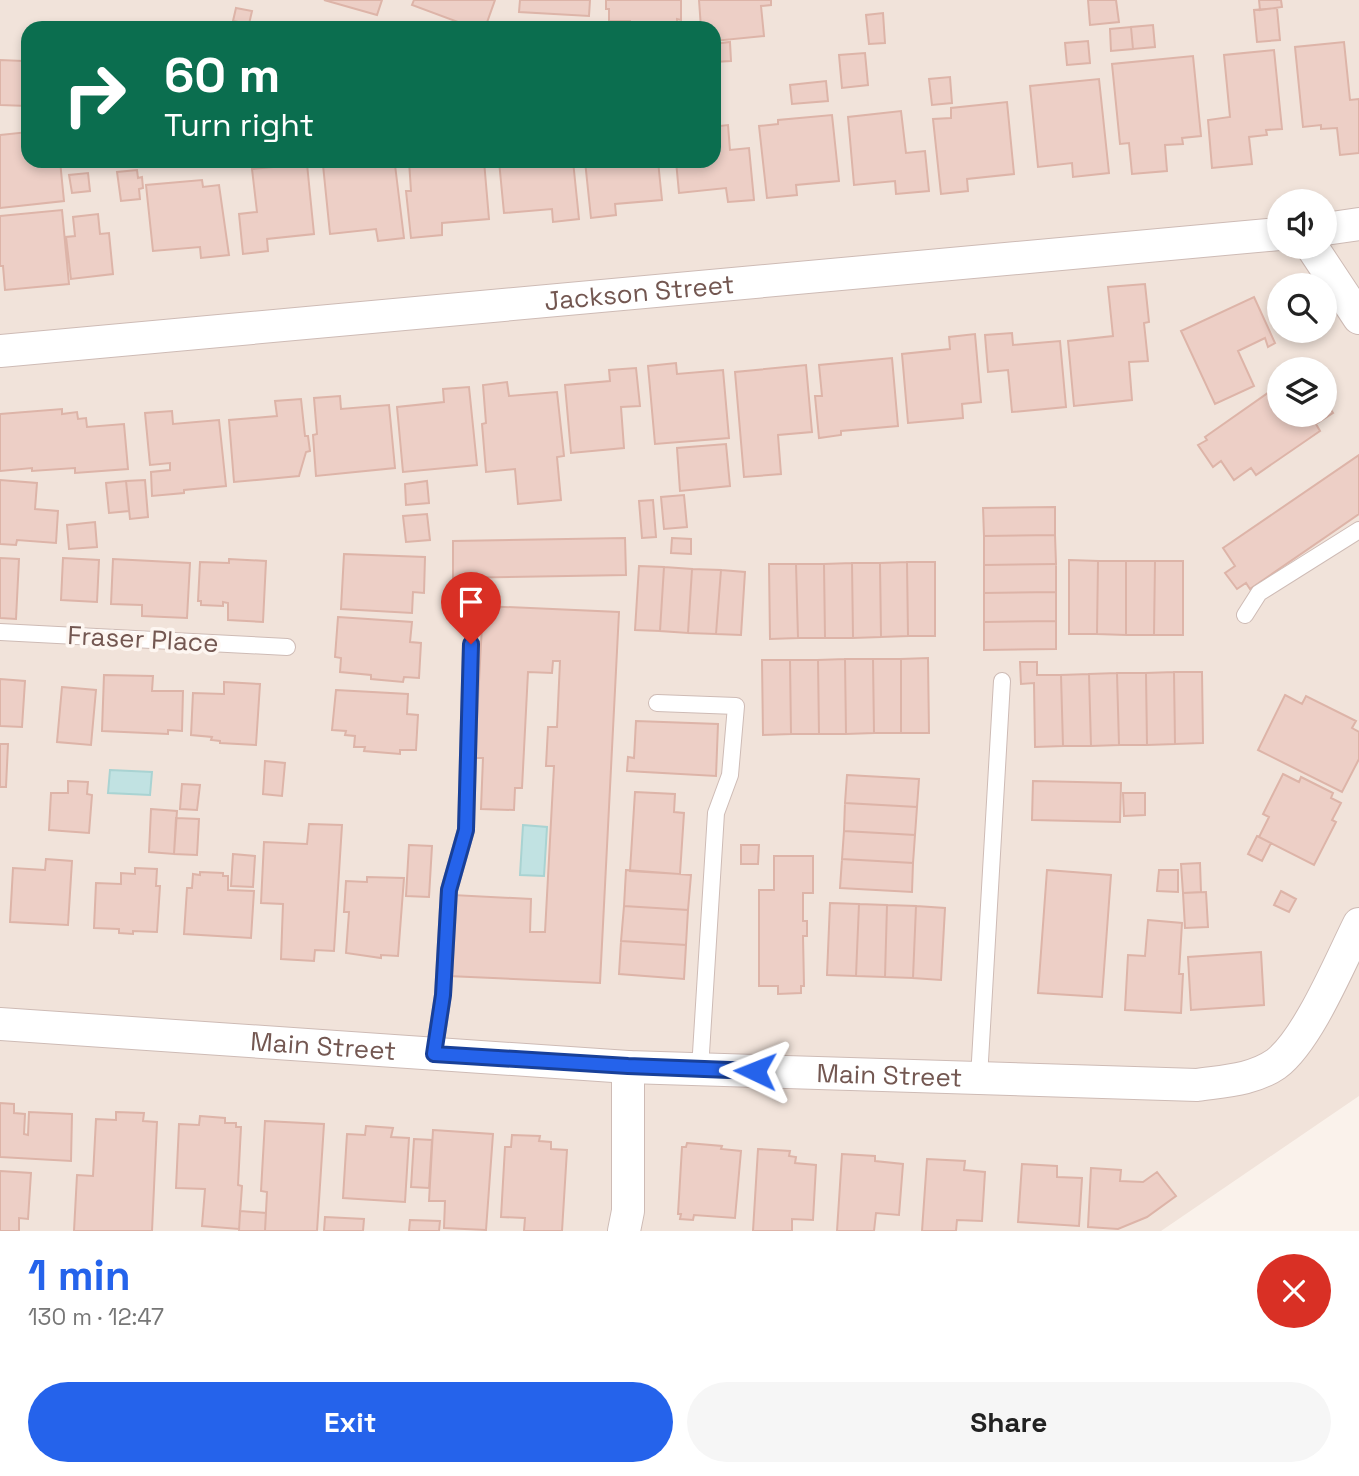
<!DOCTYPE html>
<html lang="en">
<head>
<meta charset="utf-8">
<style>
	:root { --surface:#fff; --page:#f6f6f6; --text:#222; --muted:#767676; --accent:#2563eb }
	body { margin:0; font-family:"Space Grotesk",sans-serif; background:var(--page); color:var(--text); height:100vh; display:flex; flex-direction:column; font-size:26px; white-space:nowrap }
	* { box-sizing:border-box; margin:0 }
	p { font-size:23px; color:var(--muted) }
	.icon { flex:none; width:38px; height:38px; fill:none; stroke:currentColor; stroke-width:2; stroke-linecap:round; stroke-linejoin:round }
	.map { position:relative; height:1231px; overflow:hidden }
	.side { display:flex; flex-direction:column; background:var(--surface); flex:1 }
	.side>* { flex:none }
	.guide { position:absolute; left:21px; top:21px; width:700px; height:147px; border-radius:21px; box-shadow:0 4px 10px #0003; background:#0b6e4f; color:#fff; overflow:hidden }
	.controls { position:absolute; left:1267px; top:189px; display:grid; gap:14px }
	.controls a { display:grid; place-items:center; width:70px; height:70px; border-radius:50%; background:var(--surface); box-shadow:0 4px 10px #0003; font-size:35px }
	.pin { position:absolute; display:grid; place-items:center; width:60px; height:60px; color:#fff; margin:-72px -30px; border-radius:50% 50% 50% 0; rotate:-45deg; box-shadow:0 0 7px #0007 }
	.pin .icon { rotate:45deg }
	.me { position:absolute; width:77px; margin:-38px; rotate:272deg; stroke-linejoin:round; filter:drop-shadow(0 0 5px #0008) }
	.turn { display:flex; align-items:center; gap:24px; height:147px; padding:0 28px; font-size:32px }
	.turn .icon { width:91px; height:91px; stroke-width:2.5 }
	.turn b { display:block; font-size:49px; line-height:60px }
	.round { display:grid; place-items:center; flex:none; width:74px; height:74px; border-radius:37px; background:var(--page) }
	.summary { display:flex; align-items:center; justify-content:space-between; height:119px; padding:0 28px }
	h1 { font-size:42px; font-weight:600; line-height:52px; color:var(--accent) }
	.cta { display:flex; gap:14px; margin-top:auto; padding:14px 28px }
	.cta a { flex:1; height:80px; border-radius:42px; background:var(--accent); color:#fff; font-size:28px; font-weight:600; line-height:80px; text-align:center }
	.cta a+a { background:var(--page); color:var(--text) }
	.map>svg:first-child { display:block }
	.residential { fill:#f1e3da; fill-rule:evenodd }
	.water { fill:#c1e2e2; stroke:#a9d3d2; stroke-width:2 }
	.building { fill:#edcfc6; stroke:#ddb4a8; stroke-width:2 }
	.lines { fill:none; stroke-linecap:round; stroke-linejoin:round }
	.service-casing { stroke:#cebbb5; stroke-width:18 }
	.minor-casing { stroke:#cebbb5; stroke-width:34 }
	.service { stroke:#fff; stroke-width:16 }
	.minor { stroke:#fff; stroke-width:32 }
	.route-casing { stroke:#184099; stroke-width:18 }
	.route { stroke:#2563eb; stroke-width:12 }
	.labels { text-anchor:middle; stroke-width:7; stroke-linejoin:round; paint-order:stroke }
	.street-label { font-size:26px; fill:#735751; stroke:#fdf6f1 }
</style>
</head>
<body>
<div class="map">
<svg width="1359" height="1231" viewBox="0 0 1359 1231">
	<rect width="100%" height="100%" fill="#faf2eb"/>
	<path class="residential" d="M0 0H1359V1096L1161 1231H0ZM28 28H714V161H28ZM1279 201H1325V247H1279ZM1279 285H1325V331H1279ZM1279 369H1325V415H1279Z"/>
	<path class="water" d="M110 770 152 772 150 795 108 793Z
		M523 825 547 827 544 876 520 875Z"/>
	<path class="building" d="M324 0H382L377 15Z
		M414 0H495L485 28H474L412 5Z
		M520 0H590L589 16 519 12Z
		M606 0H681V20L677 19V28H630V21H609V9H606Z
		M699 0H771V5L761 6 764 36 714 41V28H701Z
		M1088 0H1116L1119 22 1090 25Z
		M1259 0H1281L1282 7 1260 10Z
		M236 8 252 11 249 24 233 21Z
		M1277 8 1280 40 1257 42 1254 10Z
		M883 13 885 43 869 44 866 15Z
		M1153 25 1155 47 1133 49 1131 27Z
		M1131 27 1133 49 1111 51 1110 29Z
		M25 36H28V106L0 105V60L23 61Z
		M1088 41 1090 63 1067 65 1065 43Z
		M730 42 731 61 714 62V44Z
		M1344 42 1350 100 1359 99V153L1340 155 1337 128 1321 129V125L1303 127 1295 47Z
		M1274 50 1282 129 1266 130 1267 135 1249 137 1252 164 1212 168 1208 120 1230 117 1224 55Z
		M865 53 868 85 842 88 839 55Z
		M1193 56 1201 136 1182 138 1183 144 1165 145 1167 171 1132 174 1129 143 1120 144 1112 64Z
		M950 77 952 103 932 105 929 79Z
		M1099 79 1109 173 1073 177 1072 163 1038 167 1030 86Z
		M826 81 828 101 792 104 790 85Z
		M1007 102 1014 174 967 179 968 191 941 194 933 119 951 118V108Z
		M901 111 906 153 925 151 929 191 896 194 895 181 854 185 848 117Z
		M832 115 839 181 796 185 797 195 767 198 759 126 778 124V120Z
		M714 116H719L720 126 728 125 730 150 749 148 754 200 728 202 726 188 679 193 676 161H714Z
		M28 132V161H60L64 201 0 208V135Z
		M360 161H379L380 167 395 165 404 238 378 241 376 229 330 234 323 165Z
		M409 161H484L489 219 442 223V235L411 238 406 191H411Z
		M499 161H573L579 219 553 222 552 209 504 213Z
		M585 161H658L662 200 615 204 616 215 591 218Z
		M307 164 314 234 267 239 268 251 243 254 239 214 257 212 252 169Z
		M137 170 138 178 142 177 143 188 139 189 140 199 121 201 117 172Z
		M88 173 90 191 72 193 69 175Z
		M202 180 203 187 219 185 229 255 201 258 200 247 153 251 146 185Z
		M62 210 69 284 5 290 3 266H0V216Z
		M98 214 100 234 109 233 113 274 71 279 66 237 75 236 73 217Z
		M1145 284 1149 322 1144 323 1148 361 1129 362 1132 400 1074 406 1068 341 1113 336 1108 287Z
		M1254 297 1275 343 1268 347 1265 338 1238 351 1254 386 1215 404 1181 331Z
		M1012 333 1013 345 1060 341 1066 407 1012 412 1008 370 988 372 985 335Z
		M975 334 981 402 962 404 963 418 908 423 902 354 950 349 949 337Z
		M892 358 898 426 841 431V435L819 438 815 396H822L819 365Z
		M676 363 677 374 723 370 729 438 655 444 648 366Z
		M806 365 812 432 778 435 781 474 744 477 735 372Z
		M636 368 640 406 621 407 624 448 571 453 565 385 610 381 609 370Z
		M507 382 509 396 557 392 564 456 557 457 561 500 518 504 515 469 486 472 482 424 486 423 483 385Z
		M1279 385V415H1325V401L1333 413 1316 424 1320 431 1256 475 1251 468 1234 480 1221 461 1213 467 1198 445 1207 440 1205 437Z
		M469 387 477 465 403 472 397 407 444 402 443 389Z
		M340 396 341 409 389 405 395 468 316 476 313 435 317 434 314 398Z
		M301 399 305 436H308L310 451 306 452 299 476 234 482 229 420 277 416 275 401Z
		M62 409V414L77 412 78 419 86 418 87 427 124 424 128 469 75 473V468L32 471V468L0 471V414Z
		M172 411 173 424 219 420 226 486 184 490V493L152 496 151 472 170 470V463L150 465 145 413Z
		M726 444 730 486 680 491 677 448Z
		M1359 455V514L1250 589 1246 583 1237 589 1225 573 1235 566 1223 548Z
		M0 480 37 483 35 509 58 511 56 543 17 540 16 545 0 544Z
		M145 480 148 517 130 519 126 481Z
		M126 481 129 511 109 513 106 483Z
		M427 481 429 503 406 505 405 484Z
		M684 495 687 527 664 529 661 497Z
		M653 500 656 537 642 538 639 501Z
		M1055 507V535L984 536 983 508Z
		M427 514 430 540 406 542 403 516Z
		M95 522 97 547 69 549 67 525Z
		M1055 535 1056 564 984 565V536Z
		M625 538 626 575 453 578V541Z
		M672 538 691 539V554L671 553Z
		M344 554 425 557 424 593 413 592 412 613 341 609Z
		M0 558 19 559 16 619 0 618Z
		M63 558 99 560 97 602 61 600Z
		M113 559 190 563 187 618 142 616V605L111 604Z
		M229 559 266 561 263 622 228 620V603L223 602V606L201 605V601H198L200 562 229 563Z
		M1069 560 1098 561 1097 634H1069Z
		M1098 561H1126V635L1097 634Z
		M1126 561H1155L1154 635H1126Z
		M1155 561H1183V635H1154Z
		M907 562 908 636 881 637 880 563Z
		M907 562H935V636H908Z
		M852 563H880L881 637 853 638Z
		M852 563 853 638H825L824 564Z
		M769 564H796L798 638 770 639Z
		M796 564H824L825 638H798Z
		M1056 564V592L984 593V565Z
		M639 566 664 567 660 631 635 630Z
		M664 567 692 569 688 633 660 631Z
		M692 569 721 570 716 634 688 633Z
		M721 570 745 572 741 635 716 634Z
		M1056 592V621L984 622V593Z
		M483 606 619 612 600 983 448 976 453 895 531 899 530 932H545L554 766H546L548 727H557L560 661H553L552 673 528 672 522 788H515L514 810 481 809 483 758H475Z
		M338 617 412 622 410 642 421 643 419 678 404 677 403 682 371 679V675L340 672 341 658 335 657Z
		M1056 621V649L984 650V622Z
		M928 658 929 733H901V659Z
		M845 659 846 734H819L818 660Z
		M845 659H873L874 733 846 734Z
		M873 659H901V733H874Z
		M762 660H790L791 734 763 735Z
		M790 660H818L819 734H791Z
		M1020 662H1037V675H1061L1063 746 1035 747 1034 683 1021 684Z
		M1174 672 1175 744 1147 745 1146 673Z
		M1174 672H1202L1203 743 1175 744Z
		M1117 673 1119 745 1091 746 1089 674Z
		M1117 673H1146L1147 745H1119Z
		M1089 674 1091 746H1063L1061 675Z
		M104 675 153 676 152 691H183L182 731 168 730V734L102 731Z
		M0 679 25 681 22 727 0 726Z
		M224 682 260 684 256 745 220 743V741L211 740 212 737 191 735 193 693 224 694Z
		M62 687 96 690 91 745 57 742Z
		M336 690 408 694 407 714 418 715 416 750H400V754L364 751 365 747H354L355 736 345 735 346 731 332 730Z
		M1285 695 1302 704 1306 696 1356 721 1352 728 1359 732V759L1342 792 1258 750Z
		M636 721 718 724 716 776 627 771 628 757 634 758Z
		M0 744H8L6 787H0Z
		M265 761 285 763 282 796 263 794Z
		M1283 774 1299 782 1301 777 1333 793 1331 798 1341 803 1332 820 1336 822 1314 865 1259 837 1269 817 1263 814Z
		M847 775 919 779 917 807 845 803Z
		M68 781 88 782 87 794 92 795 89 833 49 830 51 793H68Z
		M1033 781 1121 783 1120 822 1032 820Z
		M182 784 200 785 197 810 180 809Z
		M635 792 675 794 674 812 684 813 680 874 630 871Z
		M1123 793H1145V815L1124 816Z
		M845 803 917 807 915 835 844 831Z
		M151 809 177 811 174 854 149 852Z
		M176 818 199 819 197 855 174 854Z
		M309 824 342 825 334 951 315 950 314 961 281 959 283 904 261 903 264 842 307 844Z
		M844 831 915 835 913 863 842 859Z
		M1257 836 1271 843 1262 861 1248 854Z
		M409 845 432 846 429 897 406 896Z
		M741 845H759L758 864H741Z
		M233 854 255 856 253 887 231 886Z
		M774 856H813V893H803V921H807V936H803L804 986H801V993L778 994V986H759V890H774Z
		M46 859 72 861 68 925 10 922 13 868 45 870Z
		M842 859 913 863 912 892 840 888Z
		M1200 863 1201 892 1183 893 1181 864Z
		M135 868 157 869 156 886H160L157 932 133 931V934L119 933V929L94 928 96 883 121 884V873L135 874Z
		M626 870 691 875 688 910 624 906Z
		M1047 870 1111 875 1102 997 1038 993Z
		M1159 870H1178V892L1157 891Z
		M200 872 223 873V876H228V890L254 891 251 938 184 934 187 888H192L193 874 200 875Z
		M367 877 404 878 398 956 381 955V958L346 953 349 912H344L346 881 367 882Z
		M1281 891 1296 899 1289 912 1274 905Z
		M1206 892 1208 927 1185 928 1183 893Z
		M830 903 859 904 856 976 827 975Z
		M859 904 887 905 885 977 856 976Z
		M887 905 916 906 913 978 885 977Z
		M624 906 688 910 686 945 621 941Z
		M916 906 945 908 941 980 913 978Z
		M1148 920 1182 923 1179 974H1183L1181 1013 1125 1010 1128 955 1145 956Z
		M621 941 686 945 684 979 619 974Z
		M1261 952 1264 1005 1191 1010 1188 957Z
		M0 1103 14 1104V1113L25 1114 24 1134 28 1135 29 1112 72 1114 71 1161 0 1157Z
		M116 1112 144 1113 143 1121 157 1122 152 1231H74L77 1175 93 1176 96 1119 116 1120Z
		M200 1116 225 1118V1123H236V1127H241L238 1185 242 1186 239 1229 202 1226 205 1189 176 1188 179 1124 199 1125Z
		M265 1121 324 1124 317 1231H265L267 1192 261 1191Z
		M366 1126 393 1128 391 1137 409 1138 405 1202 343 1198 347 1134 365 1135Z
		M433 1130 493 1134 486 1230 444 1228 445 1201H429Z
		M512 1135 540 1136 539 1141 551 1142V1149L567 1150 562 1231H524L525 1218 501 1217 505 1147H511Z
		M414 1139 432 1140 429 1188 411 1187Z
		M687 1143 722 1146 721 1149 741 1151 735 1218 694 1215 693 1220 680 1219 681 1214H678L682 1147H686Z
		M758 1149 790 1151 789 1156 796 1157 795 1163 816 1165 813 1220 792 1219V1231H753Z
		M842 1154 875 1156V1161L903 1164 899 1215 876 1213 874 1231H837Z
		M927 1159 965 1161 964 1170 985 1172 982 1221 957 1220 956 1231H922Z
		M1022 1164 1057 1166V1177L1082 1178 1079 1226 1018 1222Z
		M1091 1168 1121 1170 1120 1181 1143 1182 1157 1172 1176 1196 1147 1217 1118 1229 1088 1227Z
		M0 1171 31 1173 28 1219 19 1218V1231H0Z
		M240 1211 266 1213 265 1231H239Z
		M325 1217 364 1219 363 1231H324Z
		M410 1220 440 1221 439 1231H409Z"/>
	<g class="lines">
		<defs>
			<path id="service" d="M1245 615 1259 593 1359 530
				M0 632 287 647
				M657 703 736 706 730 775 716 813 700 1069
				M434 1054 443 995 449 890 466 830 471 644
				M979 1078 1002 681"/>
			<g id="minor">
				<path d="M1325 229 1359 224"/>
				<path d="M1312 247 1359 318"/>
				<path id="s1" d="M0 351 1279 234"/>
				<path id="s2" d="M0 1024 628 1067 1197 1085C1224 1081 1253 1080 1276 1064 1308 1040 1340 962 1359 924"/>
				<path d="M624 1231 628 1211V1067"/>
			</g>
		</defs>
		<use href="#service" class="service-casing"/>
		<use href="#minor" class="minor-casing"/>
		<use href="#service" class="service"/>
		<use href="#minor" class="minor"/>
	</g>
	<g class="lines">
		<defs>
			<path id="route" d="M471 644 466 830 449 890 443 995 434 1054 628 1066 755 1071"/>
		</defs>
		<use href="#route" class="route-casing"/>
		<use href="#route" class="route"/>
	</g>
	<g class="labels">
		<g class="street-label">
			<text dy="9" stroke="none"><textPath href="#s1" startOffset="642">Jackson Street</textPath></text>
			<text transform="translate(143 639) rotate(3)" y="9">Fraser Place</text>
			<text dy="9" stroke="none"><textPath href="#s2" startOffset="324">Main Street</textPath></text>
			<text dy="9" stroke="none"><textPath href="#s2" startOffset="891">Main Street</textPath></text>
		</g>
	</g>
</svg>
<div class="controls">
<a><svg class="icon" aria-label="sound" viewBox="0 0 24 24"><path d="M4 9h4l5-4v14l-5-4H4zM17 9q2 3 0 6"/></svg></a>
<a><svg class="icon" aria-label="search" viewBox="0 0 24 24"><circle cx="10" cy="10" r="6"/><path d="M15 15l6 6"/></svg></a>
<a><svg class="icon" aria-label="layers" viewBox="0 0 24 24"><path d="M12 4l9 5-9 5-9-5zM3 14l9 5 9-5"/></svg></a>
</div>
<div class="pin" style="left:471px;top:644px;background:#d93025"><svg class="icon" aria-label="arrive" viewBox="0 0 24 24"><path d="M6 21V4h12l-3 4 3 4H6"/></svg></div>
<svg class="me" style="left:755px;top:1071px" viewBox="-20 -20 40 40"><path d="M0-17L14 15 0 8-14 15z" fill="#2563eb" stroke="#fff" stroke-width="4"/></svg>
<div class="guide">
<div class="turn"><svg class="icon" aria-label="right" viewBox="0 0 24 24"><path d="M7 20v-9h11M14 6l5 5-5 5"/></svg><div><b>60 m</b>Turn right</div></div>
</div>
</div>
<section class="side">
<div class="summary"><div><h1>1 min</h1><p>130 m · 12:47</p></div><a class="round" style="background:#d93025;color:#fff"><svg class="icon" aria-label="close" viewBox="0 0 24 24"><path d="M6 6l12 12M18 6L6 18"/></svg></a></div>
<div class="cta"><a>Exit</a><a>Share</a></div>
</section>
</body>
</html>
